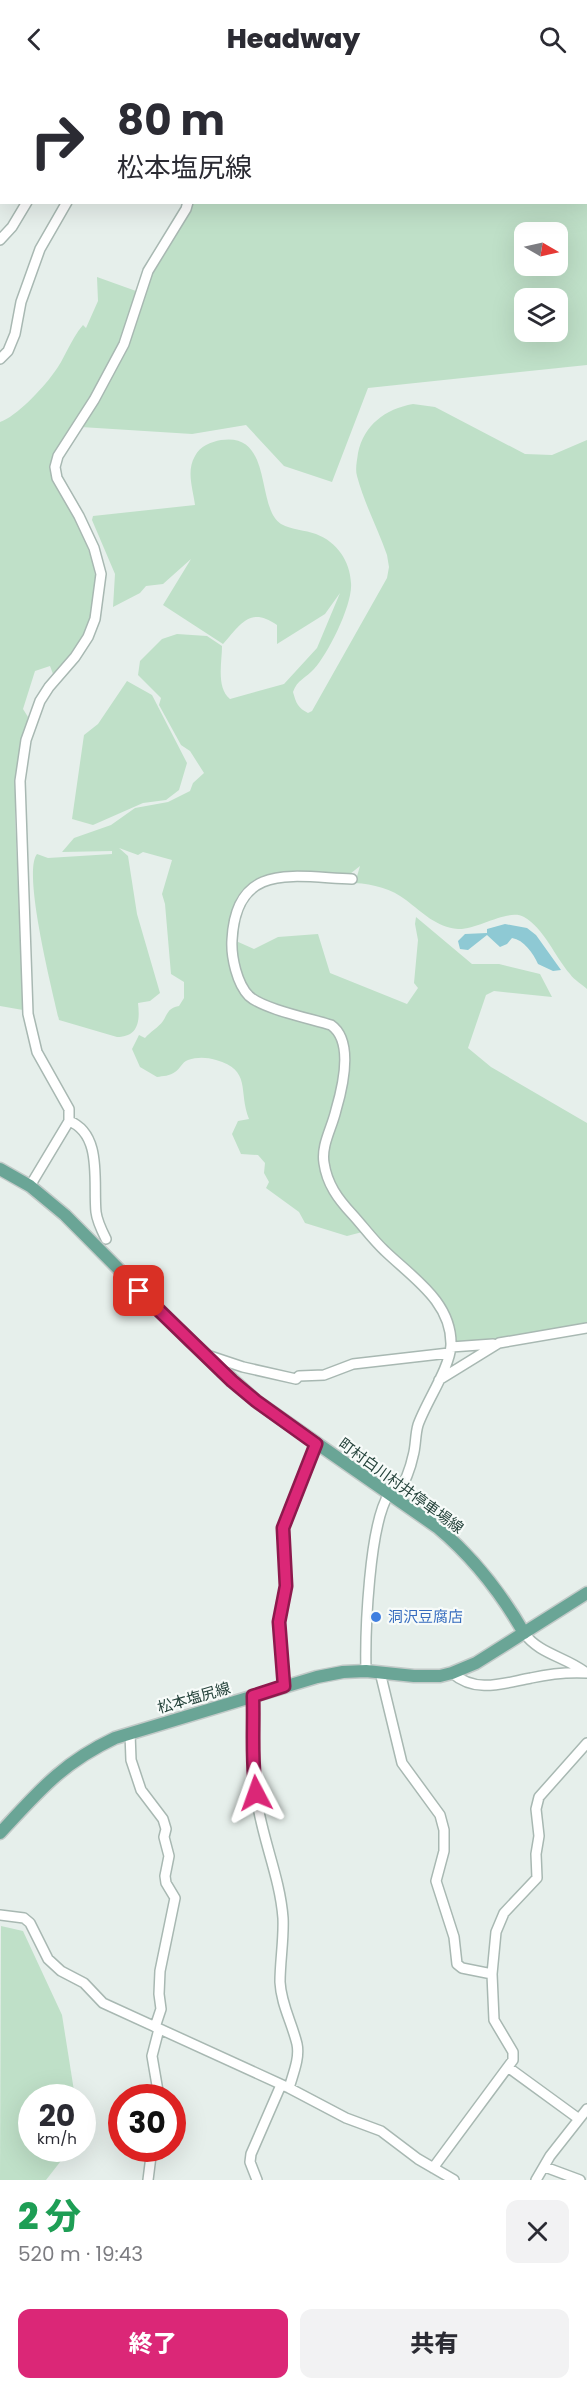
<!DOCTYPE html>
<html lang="ja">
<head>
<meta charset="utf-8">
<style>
	:root { --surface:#fff; --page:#f2f2f3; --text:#2b2b33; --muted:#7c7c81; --accent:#db2777 }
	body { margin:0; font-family:Poppins,"Noto Sans JP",sans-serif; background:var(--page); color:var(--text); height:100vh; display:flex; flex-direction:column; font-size:22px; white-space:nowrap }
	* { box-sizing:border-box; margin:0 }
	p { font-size:20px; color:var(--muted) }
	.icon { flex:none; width:33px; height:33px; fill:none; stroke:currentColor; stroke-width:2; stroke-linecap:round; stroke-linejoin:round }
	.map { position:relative; height:2102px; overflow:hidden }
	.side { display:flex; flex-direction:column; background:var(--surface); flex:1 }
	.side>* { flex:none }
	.top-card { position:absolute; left:0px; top:0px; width:588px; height:126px; box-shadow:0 6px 24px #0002; background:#fff; color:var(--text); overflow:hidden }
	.needle { width:39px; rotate:99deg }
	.controls { position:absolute; left:514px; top:144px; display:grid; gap:12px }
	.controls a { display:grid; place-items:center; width:54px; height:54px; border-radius:12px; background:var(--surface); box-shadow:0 6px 24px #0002; font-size:30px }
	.speed { position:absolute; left:18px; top:2006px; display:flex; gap:12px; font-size:30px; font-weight:700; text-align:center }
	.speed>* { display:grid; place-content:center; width:78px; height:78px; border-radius:50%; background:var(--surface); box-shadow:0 6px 24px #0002; line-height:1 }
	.speed small { font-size:15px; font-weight:400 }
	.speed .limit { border:9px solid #d22; background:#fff; color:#111 }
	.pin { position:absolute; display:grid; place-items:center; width:51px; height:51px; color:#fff; margin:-26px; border-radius:12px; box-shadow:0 3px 9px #0006 }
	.me { position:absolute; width:66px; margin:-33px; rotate:356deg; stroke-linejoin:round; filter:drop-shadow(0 0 4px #0008) }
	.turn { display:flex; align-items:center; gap:21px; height:126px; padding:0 18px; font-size:27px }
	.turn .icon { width:78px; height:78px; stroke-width:2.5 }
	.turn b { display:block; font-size:42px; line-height:51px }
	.round { display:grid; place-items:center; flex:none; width:63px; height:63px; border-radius:12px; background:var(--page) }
	.overview { display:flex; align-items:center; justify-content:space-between; height:102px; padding:0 18px }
	h1 { font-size:36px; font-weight:800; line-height:45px; color:#1e9e55 }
	.action { display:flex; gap:12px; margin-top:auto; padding:12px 18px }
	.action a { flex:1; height:69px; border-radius:12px; background:var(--accent); color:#fff; font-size:24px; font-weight:800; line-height:69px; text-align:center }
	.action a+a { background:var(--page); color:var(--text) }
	header { display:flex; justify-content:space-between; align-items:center; height:78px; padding:0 18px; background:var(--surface); font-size:27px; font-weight:800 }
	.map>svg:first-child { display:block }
	.green { fill:#bfe0c8; fill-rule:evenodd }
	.water { fill:#8ec9d4 }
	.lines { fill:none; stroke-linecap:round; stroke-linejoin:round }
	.river { stroke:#8ec9d4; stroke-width:15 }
	.minor-casing { stroke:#a8b8b2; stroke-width:12 }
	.major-casing { stroke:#c2cac8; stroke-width:15 }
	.minor { stroke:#fff; stroke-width:9 }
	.major { stroke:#6aa596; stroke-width:12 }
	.route-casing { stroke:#8e194d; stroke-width:15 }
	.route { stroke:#db2777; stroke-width:10 }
	.shop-dot { fill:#3f7fe0; stroke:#f7fbf9; stroke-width:2 }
	.labels { text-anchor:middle; stroke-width:4.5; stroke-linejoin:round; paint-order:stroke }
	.street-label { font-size:15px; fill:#24423a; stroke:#f7fbf9 }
	.shop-label { font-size:15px; fill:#366cbe; stroke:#f7fbf9; text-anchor:start }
</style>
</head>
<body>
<header><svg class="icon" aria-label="back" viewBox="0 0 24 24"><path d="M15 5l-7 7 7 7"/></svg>Headway<svg class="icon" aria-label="search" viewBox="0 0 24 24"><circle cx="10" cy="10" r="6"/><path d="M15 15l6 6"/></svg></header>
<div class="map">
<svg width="587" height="2102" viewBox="0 0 587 2102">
	<rect width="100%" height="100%" fill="#e6efeb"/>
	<path class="green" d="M272 0H587V287L368 310 332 404 284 388 246 347 192 356 81 349 127 267 152 197 188 138 192 125 586 124V2L271 1ZM525 154H558V188H525ZM525 220H558V254H525Z
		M97 199 136 213 122 262 94 315 52 382C57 396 62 412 68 425 89 472 110 505 84 556 77 571 64 584 53 596L50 588 35 593 23 631 28 639 16 694 15 737 23 932 0 928V344C16 339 43 310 53 296 65 281 70 262 83 247L86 250 98 223Z
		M413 326 435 329 525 376 552 377 587 362V911C582 906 574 902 570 896 555 879 544 850 524 839 508 830 477 852 458 851 436 849 423 835 406 822 392 811 373 806 355 805L360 788 350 796C317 794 264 784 240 815 232 826 229 845 227 859L254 871 278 859 318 856 330 895 407 926 418 910 414 905 418 862 415 846 416 839 472 886H499L540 896 552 919 494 913 486 917 468 970 491 989 587 1045V1245L504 1262 459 1265 456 1262C446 1210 404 1188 370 1152L347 1158 305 1145 299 1134 266 1110 269 1104 264 1095 265 1085 258 1077 241 1076 232 1056 238 1043 249 1041C238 1013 252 992 216 982 206 979 197 979 188 982 182 984 180 991 175 994 170 998 163 998 157 999L140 989 132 971 139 957 145 960C150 954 159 949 163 943 168 935 168 930 179 928L184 920V904L171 896 165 826 162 816 172 782 143 774 138 777 119 770 128 778 137 836 160 915 150 923 138 925C140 942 139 959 117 959L59 942C53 915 22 794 37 776L48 780 112 776V773L62 774 74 760 111 747 135 730 168 724 190 713 193 705 204 695 190 673 181 667 159 627 161 620 138 597 140 583 162 561 177 556 207 558 222 568C222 584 216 610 230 621L284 606 317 570 340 515 325 536 277 566V547C250 528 241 546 223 566L163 527 191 481 163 506 146 508 140 515 113 529 115 496 92 442 93 438 195 427C193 411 186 393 195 378 200 368 211 364 221 362 274 354 255 429 281 446 292 452 305 452 316 456 337 464 350 483 351 505 353 526 328 576 314 591 306 600 297 602 293 614 296 625 298 630 308 635L312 633 387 500 389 489 387 477C378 451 364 425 357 398 355 391 357 383 358 375 364 347 385 331 413 326Z
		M127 603 152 617 187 685 179 712 166 722 143 725 93 747 72 741 84 657 98 646Z
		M1 1848 23 1853 62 1937 75 2019H32V2070H71L46 2102H0Z"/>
	<path class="water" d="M505 846 527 850 536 857 561 892 553 893 538 886C533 875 524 862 512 860L507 866 500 869 487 857 468 872 460 871 458 863 465 856 487 855V851Z"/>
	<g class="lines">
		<path class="river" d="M59 2V0
			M0 91 2 90
			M0 105 2 103"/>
		<defs>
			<path id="minor" d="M23 2 24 0
				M76 2V0
				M133 2 135 0
				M266 2 267 0
				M0 44 2 42
				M0 162 12 149 27 124
				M0 281 8 273 15 256 21 224 40 171 67 124
				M352 801C293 799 236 783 232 862 231 879 237 906 249 918 263 931 312 941 331 947 354 963 343 1008 336 1032 332 1050 321 1067 324 1085 327 1106 338 1121 352 1136 363 1148 373 1162 385 1173 413 1200 452 1224 451 1267 450 1290 426 1324 418 1347 415 1357 416 1368 413 1378 410 1393 403 1408 396 1421
				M69 1043C103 1056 93 1105 96 1134 97 1143 102 1153 106 1161
				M30 1108 69 1043V1031L37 974 28 936 20 703 26 662 40 623 49 609 75 579 88 559 95 541 101 496 94 470 79 438 57 400 55 389 58 378 94 322 124 266 148 193 186 131 188 124
				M451 1269 493 1266
				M207 1277 243 1289 296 1301 299 1298 324 1297 353 1286 449 1275
				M439 1302 499 1265 587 1250
				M524 1555C539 1576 566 1579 585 1594
				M366 1593C365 1555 369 1446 389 1416
				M380 1594 402 1685 440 1737 444 1752V1773L436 1803 454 1859 457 1886 462 1890 492 1896
				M452 1595C476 1616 504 1605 531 1600 549 1596 569 1594 587 1595
				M284 1608 279 1544 286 1508 283 1450 316 1366
				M253 1618C255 1653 251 1689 257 1723 263 1763 280 1800 283 1840 284 1861 280 1883 280 1904 281 1926 292 1945 297 1966 300 1980 293 1996 289 2010
				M130 1655 131 1682 141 1712 163 1741 166 1751 164 1759 169 1778 165 1798 166 1805 175 1820 160 1893 159 1916 161 1931 155 1949
				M0 1837 24 1840 30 1845 48 1881 61 1893 84 1905 103 1925 289 2010 346 2040 381 2053 418 2081 454 2102
				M159 1951 152 1978 159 2019
				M509 1990 579 2041
				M545 2089 580 2102
				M433 2090 513 1982V1974L494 1942 492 1896 496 1854 504 1835 537 1800 536 1776 539 1758 536 1731 539 1719 587 1665
				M148 2102 152 2070
				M257 2102 250 2084 251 2076 281 2007
				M536 2102 550 2078 587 2031"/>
			<path id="major" d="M0 1091 30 1108 65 1137 189 1262 256 1323 437 1449C473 1479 501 1515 524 1555
				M0 1755C39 1713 62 1685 115 1660L317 1599 343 1594 366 1593 414 1598H440L452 1595 476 1585 587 1515"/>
		</defs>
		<use href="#minor" class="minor-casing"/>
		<use href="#major" class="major-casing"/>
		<use href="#minor" class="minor"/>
		<use href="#major" class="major"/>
	</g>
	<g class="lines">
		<defs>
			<path id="route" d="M139 1213 232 1303 256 1323 316 1366 283 1450 286 1508 279 1544 284 1608 253 1618C254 1650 251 1683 256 1715"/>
		</defs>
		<use href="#route" class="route-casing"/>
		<use href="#route" class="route"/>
	</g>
	<circle class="shop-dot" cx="376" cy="1539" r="6"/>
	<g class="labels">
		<g class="street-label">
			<text transform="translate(401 1408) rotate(36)" y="5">町村白川村井停車場線</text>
			<text transform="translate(194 1620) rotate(-16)" y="5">松本塩尻線</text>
		</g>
		<g class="shop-label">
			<text x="388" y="1544">洞沢豆腐店</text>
		</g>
	</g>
</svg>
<div class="controls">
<a><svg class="needle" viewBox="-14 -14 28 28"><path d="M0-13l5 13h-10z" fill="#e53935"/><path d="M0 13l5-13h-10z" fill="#7c7c81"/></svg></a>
<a><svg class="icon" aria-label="layers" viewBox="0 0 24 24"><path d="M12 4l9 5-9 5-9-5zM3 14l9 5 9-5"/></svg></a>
</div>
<div class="speed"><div>20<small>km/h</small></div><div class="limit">30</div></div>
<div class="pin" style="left:139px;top:1213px;background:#d93025"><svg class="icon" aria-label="arrive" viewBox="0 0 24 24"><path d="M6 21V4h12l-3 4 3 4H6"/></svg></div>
<svg class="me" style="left:256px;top:1715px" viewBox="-20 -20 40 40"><path d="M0-17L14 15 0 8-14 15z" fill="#db2777" stroke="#fff" stroke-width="4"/></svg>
<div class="top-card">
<div class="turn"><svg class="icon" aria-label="right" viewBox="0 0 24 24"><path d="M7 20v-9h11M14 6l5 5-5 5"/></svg><div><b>80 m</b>松本塩尻線</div></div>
</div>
</div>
<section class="side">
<div class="overview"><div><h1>2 分</h1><p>520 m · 19:43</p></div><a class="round"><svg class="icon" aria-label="close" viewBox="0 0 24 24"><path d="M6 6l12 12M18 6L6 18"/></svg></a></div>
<div class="action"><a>終了</a><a>共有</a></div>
</section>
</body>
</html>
